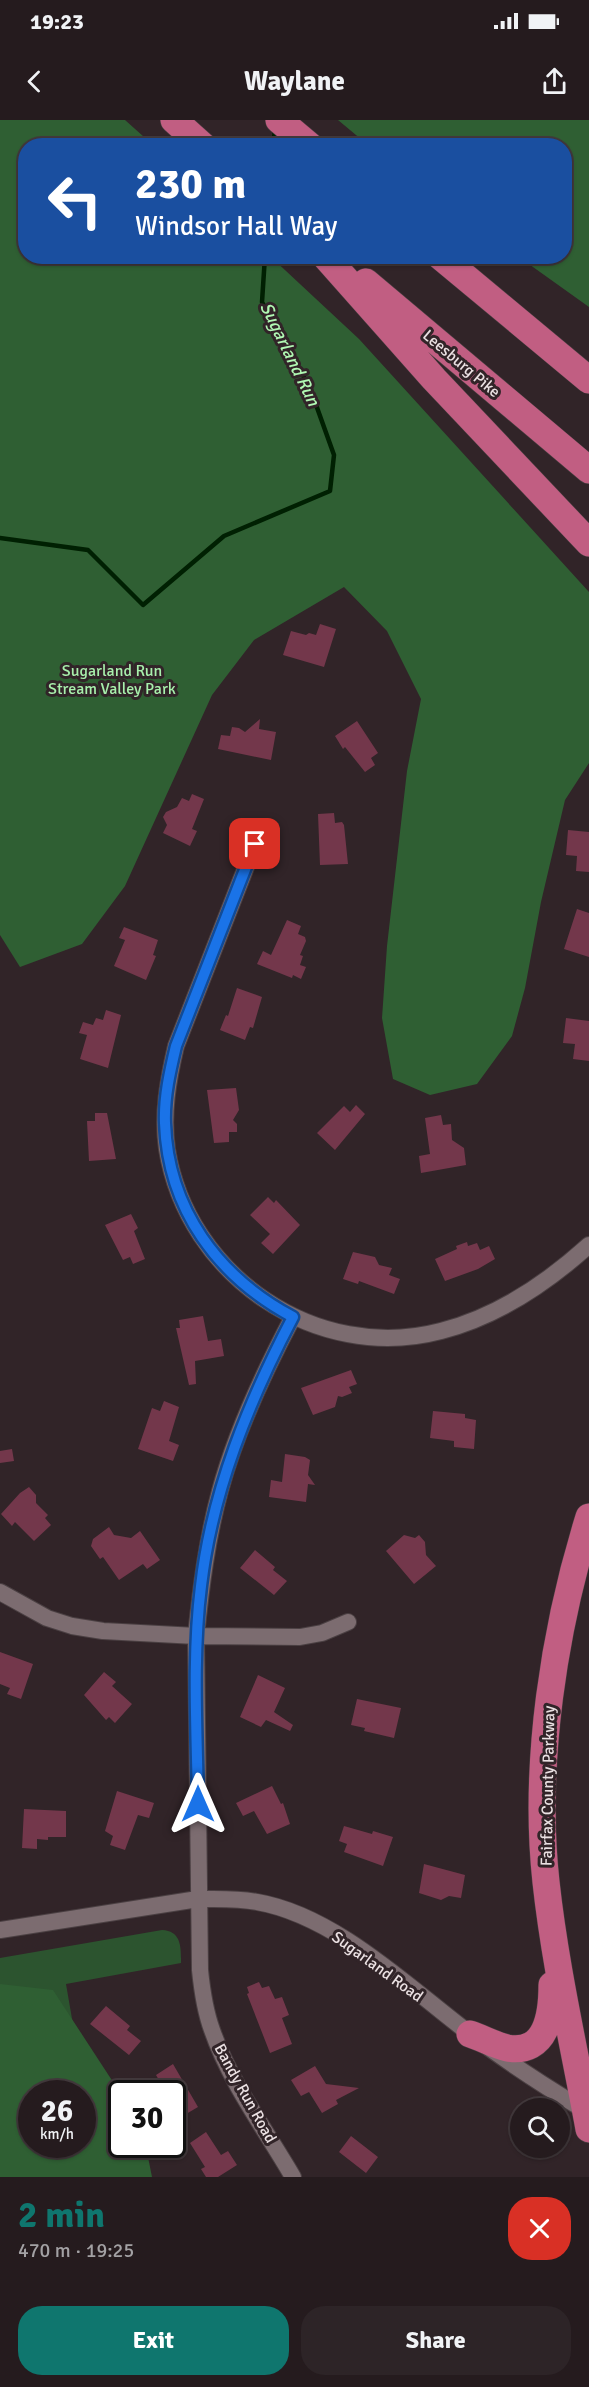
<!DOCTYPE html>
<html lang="en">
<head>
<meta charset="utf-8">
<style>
	:root { --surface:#251b1e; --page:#2d2427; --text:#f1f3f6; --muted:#a3a1a4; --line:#42393c; --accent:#0f766e }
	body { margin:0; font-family:Signika,sans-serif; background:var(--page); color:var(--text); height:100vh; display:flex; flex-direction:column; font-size:22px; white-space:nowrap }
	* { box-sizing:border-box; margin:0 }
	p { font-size:20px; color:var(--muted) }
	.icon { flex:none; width:33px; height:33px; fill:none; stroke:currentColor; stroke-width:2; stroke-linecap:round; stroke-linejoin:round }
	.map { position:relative; height:2057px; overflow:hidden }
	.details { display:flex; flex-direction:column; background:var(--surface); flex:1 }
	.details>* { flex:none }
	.hud { position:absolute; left:18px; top:18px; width:554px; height:126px; border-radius:24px; box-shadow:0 2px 4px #0004,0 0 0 2px var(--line); background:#1a4fa0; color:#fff; overflow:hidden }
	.buttons { position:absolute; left:510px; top:1978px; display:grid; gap:12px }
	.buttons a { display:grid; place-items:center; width:60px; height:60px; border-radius:50%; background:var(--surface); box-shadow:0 2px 4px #0004,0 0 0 2px var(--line); font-size:30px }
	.speed { position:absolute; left:18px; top:1960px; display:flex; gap:12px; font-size:30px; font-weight:700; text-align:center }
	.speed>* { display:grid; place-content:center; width:78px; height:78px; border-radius:50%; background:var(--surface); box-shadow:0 2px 4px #0004,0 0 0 2px var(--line); line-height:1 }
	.speed small { font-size:15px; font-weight:400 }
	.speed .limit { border:3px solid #111; border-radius:9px; background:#fff; color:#111 }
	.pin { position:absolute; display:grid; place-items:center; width:51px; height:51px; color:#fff; margin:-26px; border-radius:12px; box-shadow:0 3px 9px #0006 }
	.me { position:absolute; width:66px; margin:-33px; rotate:0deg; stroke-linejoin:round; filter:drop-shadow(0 0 4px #0008) }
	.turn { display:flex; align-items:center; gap:21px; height:126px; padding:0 18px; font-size:27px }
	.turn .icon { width:78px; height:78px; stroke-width:2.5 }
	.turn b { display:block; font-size:42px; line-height:51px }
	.round { display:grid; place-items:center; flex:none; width:63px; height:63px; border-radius:24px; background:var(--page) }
	.head { display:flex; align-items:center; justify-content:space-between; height:102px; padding:0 18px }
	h1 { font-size:36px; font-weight:700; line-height:45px; color:var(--accent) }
	.primary-button { display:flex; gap:12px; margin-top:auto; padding:12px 18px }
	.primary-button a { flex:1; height:69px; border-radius:24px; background:var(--accent); color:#fff; font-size:24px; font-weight:700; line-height:69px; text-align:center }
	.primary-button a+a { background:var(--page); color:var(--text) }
	.status { display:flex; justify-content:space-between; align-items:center; height:42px; padding:0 30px; background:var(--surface); direction:ltr }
	.status svg { height:16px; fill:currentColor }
	header { display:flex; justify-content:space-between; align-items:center; height:78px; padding:0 18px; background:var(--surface); font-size:27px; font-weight:700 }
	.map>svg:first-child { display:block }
	.green { fill:#2c542f; fill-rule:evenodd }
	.forest { fill:#2f5f33; fill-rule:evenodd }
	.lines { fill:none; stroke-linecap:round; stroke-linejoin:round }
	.stream { stroke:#002002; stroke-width:4.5 }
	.building { fill:#73374b }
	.minor-casing { stroke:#4b4043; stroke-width:18 }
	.trunk-casing { stroke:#4b4043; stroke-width:28 }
	.minor { stroke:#7c6c70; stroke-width:16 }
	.trunk { stroke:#c15e82; stroke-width:27 }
	.route-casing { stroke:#114b97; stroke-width:15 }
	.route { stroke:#1a73e8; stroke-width:10 }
	.labels { text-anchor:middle; stroke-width:6; stroke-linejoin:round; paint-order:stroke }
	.street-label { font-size:16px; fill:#ebe1e3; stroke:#312428 }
	.park-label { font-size:16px; fill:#a8f0ac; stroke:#312428 }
	.water-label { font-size:18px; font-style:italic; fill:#b0f8b3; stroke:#312428 }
</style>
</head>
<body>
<div class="status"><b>19:23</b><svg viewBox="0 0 49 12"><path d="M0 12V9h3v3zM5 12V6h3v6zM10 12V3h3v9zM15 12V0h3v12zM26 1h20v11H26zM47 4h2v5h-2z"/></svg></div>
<header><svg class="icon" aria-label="back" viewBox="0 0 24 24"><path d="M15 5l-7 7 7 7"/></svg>Waylane<svg class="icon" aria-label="share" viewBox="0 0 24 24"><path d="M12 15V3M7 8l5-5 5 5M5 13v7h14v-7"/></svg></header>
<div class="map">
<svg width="589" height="2057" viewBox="0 0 589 2057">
	<rect width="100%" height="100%" fill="#312428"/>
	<path class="green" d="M162 1810C182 1811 181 1828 181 1843L66 1864 84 1968 114 2057H0V1838ZM32 1974H82V2025H32Z"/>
	<path class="forest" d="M0 0H125L153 25 26 26V136L271 137 359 219 589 472V643L565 680 541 782 525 868 512 916 477 964 430 975 393 959 382 898 387 826 407 651 421 579 387 511 344 467 254 520 212 575 125 766 82 824 20 847 0 815Z
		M338 0H589V187L519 137 564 136V26L368 25Z
		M0 1864 53 1870 115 1965 121 1980 122 2025H143L148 2037 152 2057H0ZM32 1974H82V2025H32Z"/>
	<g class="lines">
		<path class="stream" d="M273 26 275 10
			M0 418 88 430 143 485 224 416 330 371 334 335 310 268 262 182 265 136"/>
	</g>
	<path class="building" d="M320 504 336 509 324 547 283 535 291 511 306 515 309 513 316 515Z
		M260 599 259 609 276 612 271 640 218 629 221 615 230 616 232 607 239 608 245 612Z
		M357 601 378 633 371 638 375 645 365 652 345 627 343 629 335 616Z
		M192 674 204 679 192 709 197 711 190 726 163 713 167 705 163 697 166 692 177 687 182 678 189 681Z
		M334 693 335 703 342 702 344 705 348 744 320 745 318 694Z
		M568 710 589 712V752L576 751 577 736 566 735Z
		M577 789 589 793V837L564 829Z
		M287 800 301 806 298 814 305 817 306 821 300 835 303 836 300 845 306 847 301 859 293 855 292 858 257 844 263 831 271 835Z
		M124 807 158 820 153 835 156 836 146 860 114 846 125 820 119 818Z
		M237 868 262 877 253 908 250 907 245 920 220 910 226 895 228 896Z
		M106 890 121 895 108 948 80 939 87 915 79 913 83 902 93 905 96 898 103 900Z
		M566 898 589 901V941L573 939 575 924 563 923Z
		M236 968 239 990 233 1000 237 1004V1012H229V1022L214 1023 207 970Z
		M356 985 365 994 335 1030 317 1013 344 986 350 992Z
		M95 993H107L116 1039 89 1041 87 1001H95Z
		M441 995 443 1005 451 1004 452 1020 464 1028 466 1045 421 1053 419 1036 430 1034 425 998Z
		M268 1077 274 1083 276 1080 300 1105 273 1134 261 1123 270 1114 250 1095Z
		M131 1094 138 1108 134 1111 145 1139 133 1144 130 1137 123 1140 105 1105Z
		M467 1122 468 1126 477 1123 480 1130 489 1126 495 1139 478 1149 445 1161 435 1139 457 1129 456 1126Z
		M353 1132 375 1137 379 1145 392 1148 389 1155 400 1159 394 1174 359 1161 358 1164 343 1159Z
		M203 1196 208 1221 221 1219 224 1236 195 1241 196 1264 189 1265 176 1208H180L179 1200Z
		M351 1250 357 1264 349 1267 352 1273 342 1277 338 1276 335 1287 313 1295 301 1268Z
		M164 1281 179 1287 169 1321 179 1325 173 1341 138 1329 152 1288 160 1291Z
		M433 1291 465 1294V1298L476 1300 474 1329 454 1327V1321L430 1318Z
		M12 1329 14 1341 0 1343V1331Z
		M285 1334 305 1337 310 1340 308 1355 315 1365 308 1364 306 1382 269 1377 271 1360 282 1362Z
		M29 1367 36 1375V1383L48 1395 45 1398 51 1405 34 1421 15 1402 12 1406 1 1394 20 1373Z
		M109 1407 114 1415 131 1418 140 1411 160 1440 147 1449 143 1444 119 1460 103 1437 100 1439 91 1426 93 1419Z
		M404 1415 415 1418 419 1415 425 1422 426 1435 436 1446 414 1464 386 1431Z
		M255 1430 275 1447 273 1450 287 1461 274 1475 240 1448Z
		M0 1532 33 1544 21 1579 7 1574 10 1568 0 1564Z
		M104 1552 116 1562 112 1566 132 1584 115 1603 109 1597 106 1600 84 1575Z
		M258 1555 285 1568 274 1592 293 1605 290 1611 266 1600 261 1607 240 1597Z
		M357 1579 401 1588 394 1618 364 1611 365 1608 351 1605Z
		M272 1666 281 1684 283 1683 290 1704 267 1714 254 1691 243 1696 236 1683Z
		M117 1671 154 1683 149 1698 138 1695 125 1730 110 1725 113 1716 105 1711Z
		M24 1689 66 1691V1717H48V1720L37 1719V1729L22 1728Z
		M344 1706 372 1714 373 1711 393 1717 383 1746 344 1732 347 1724 339 1721Z
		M424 1744 465 1755 461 1778 449 1776 441 1780 419 1773Z
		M259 1862 262 1868 269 1866 275 1879 282 1877 289 1895 282 1898 292 1924 270 1933 247 1874 249 1873 247 1867Z
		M106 1886 130 1906 127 1910 141 1921 129 1935 90 1904Z
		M173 1944 198 1987 181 1997 172 1983V1974H167L156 1955Z
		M315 1946 326 1964 359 1968 336 1980 338 1984 322 1993 309 1972 301 1976 291 1960Z
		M206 2012 221 2035 228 2031 237 2045 218 2057H206L201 2049 205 2047 190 2023Z
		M351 2016 378 2037 366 2053 339 2032Z"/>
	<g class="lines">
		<defs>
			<path id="minor" d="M255 724 176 926C168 960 162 994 167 1029 187 1155 316 1244 441 1211 496 1197 547 1163 589 1125
				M0 1472 47 1498 72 1506 103 1511 196 1516 300 1517 322 1513 348 1502
				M0 1810 198 1779C218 1779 238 1778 257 1782 333 1795 405 1864 465 1910 504 1940 544 1966 586 1991
				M293 2057C265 2009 230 1962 212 1910 205 1891 202 1870 200 1850L196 1516C201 1467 207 1419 220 1371 236 1311 264 1252 293 1197"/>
			<path id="trunk" d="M174 0 203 26
				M279 0 310 26
				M325 136 434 259 589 423
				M440 136 589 260
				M366 162 589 350
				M589 1397C554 1509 533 1644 546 1762 555 1845 574 1927 589 2009
				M470 1914C482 1918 495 1925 507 1928 547 1935 552 1894 552 1865"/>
		</defs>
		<use href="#minor" class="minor-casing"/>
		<use href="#trunk" class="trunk-casing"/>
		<use href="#minor" class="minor"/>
		<use href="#trunk" class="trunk"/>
	</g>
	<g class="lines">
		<defs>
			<path id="route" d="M198 1684C197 1612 192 1538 201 1466 212 1371 249 1281 293 1197 218 1157 168 1089 165 1003 164 977 170 951 176 926L255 724"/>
		</defs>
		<use href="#route" class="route-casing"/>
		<use href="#route" class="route"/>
	</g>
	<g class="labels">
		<g class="street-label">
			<text transform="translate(462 243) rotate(40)" y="6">Leesburg Pike</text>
			<text transform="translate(547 1666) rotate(-89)" y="6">Fairfax County Parkway</text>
			<text transform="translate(378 1846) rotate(36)" y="6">Sugarland Road</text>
			<text transform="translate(246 1973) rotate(61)" y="6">Bandy Run Road</text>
		</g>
		<g class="park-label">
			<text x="112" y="556">Sugarland Run<tspan x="112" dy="18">Stream Valley Park</tspan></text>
		</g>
		<g class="water-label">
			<text transform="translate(290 234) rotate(64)" y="6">Sugarland Run</text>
		</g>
	</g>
</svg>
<div class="buttons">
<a><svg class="icon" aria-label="search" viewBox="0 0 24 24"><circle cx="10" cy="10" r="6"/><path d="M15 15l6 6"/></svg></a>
</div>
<div class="speed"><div>26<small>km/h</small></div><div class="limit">30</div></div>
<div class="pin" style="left:255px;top:724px;background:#d93025"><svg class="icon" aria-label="arrive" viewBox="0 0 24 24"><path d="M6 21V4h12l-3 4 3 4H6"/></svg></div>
<svg class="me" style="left:198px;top:1684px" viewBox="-20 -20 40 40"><path d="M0-17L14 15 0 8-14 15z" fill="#1a73e8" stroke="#fff" stroke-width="4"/></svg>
<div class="hud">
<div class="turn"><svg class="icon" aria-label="left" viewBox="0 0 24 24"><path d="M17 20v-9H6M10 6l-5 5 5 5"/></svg><div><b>230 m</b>Windsor Hall Way</div></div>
</div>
</div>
<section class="details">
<div class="head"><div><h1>2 min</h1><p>470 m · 19:25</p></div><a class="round" style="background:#d93025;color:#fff"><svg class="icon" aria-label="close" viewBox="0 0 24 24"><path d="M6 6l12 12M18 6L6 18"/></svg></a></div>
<div class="primary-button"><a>Exit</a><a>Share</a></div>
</section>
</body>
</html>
